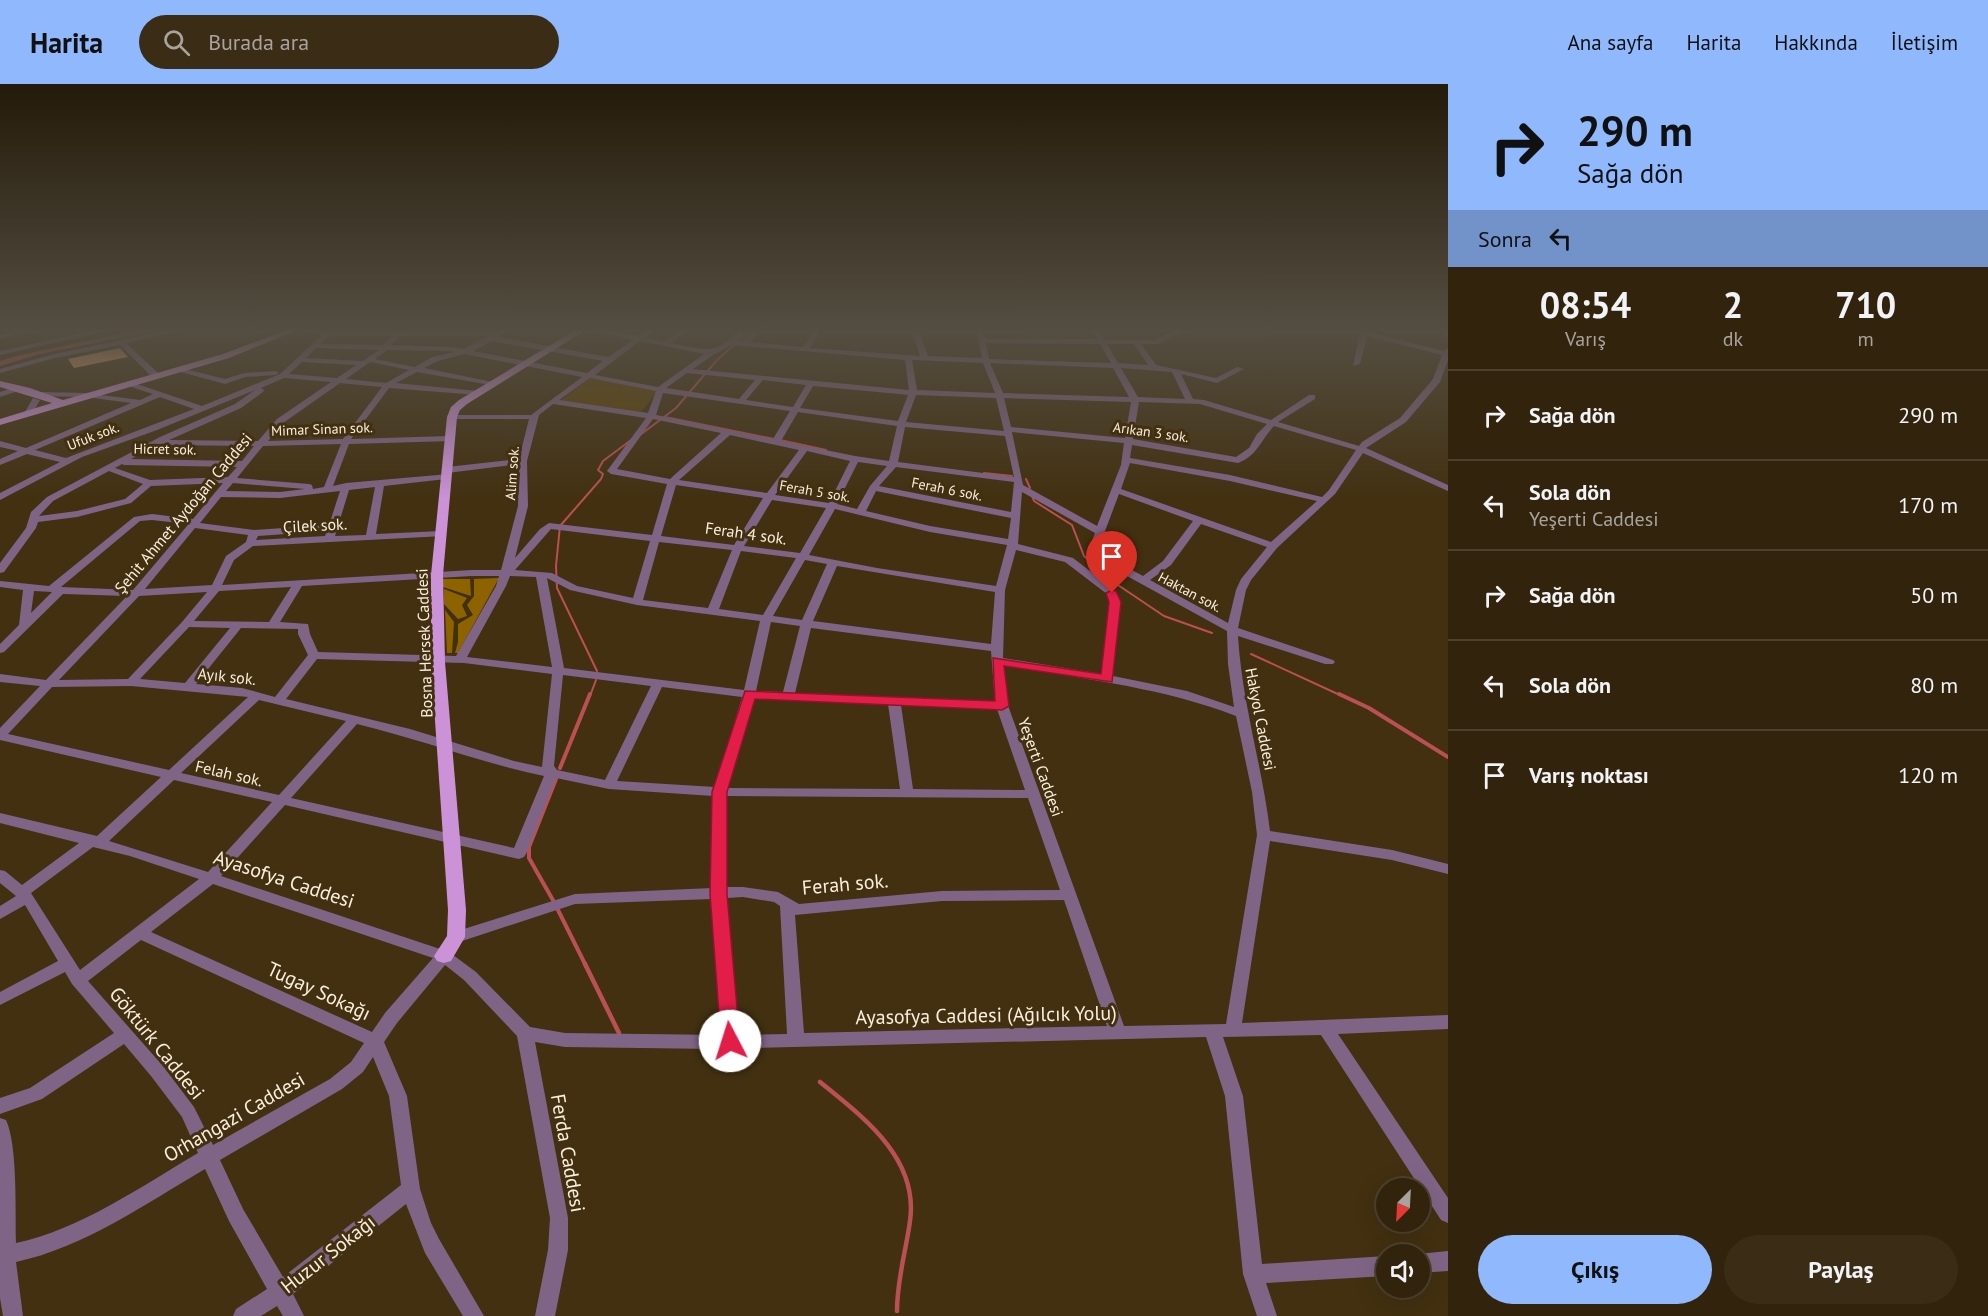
<!DOCTYPE html>
<html lang="tr">
<head>
<meta charset="utf-8">
<style>
	:root { --surface:#32240c; --page:#3a2c15; --text:#f1f3f6; --muted:#a8a49d; --line:#4d412d; --accent:#8fb8fd }
	body { margin:0; font-family:"PT Sans",sans-serif; background:var(--page); color:var(--text); height:100vh; display:flex; flex-direction:column; font-size:22px; white-space:nowrap }
	* { box-sizing:border-box; margin:0 }
	p { font-size:20px; color:var(--muted) }
	.icon { flex:none; width:33px; height:33px; fill:none; stroke:currentColor; stroke-width:2; stroke-linecap:round; stroke-linejoin:round }
	.map { position:relative; flex:1; overflow:hidden }
	.details { display:flex; flex-direction:column; background:var(--surface); width:540px }
	.details>* { flex:none }
	.banner { background:#8fb8fd; color:#111; overflow:hidden }
	.needle { width:39px; rotate:204deg }
	.buttons { position:absolute; left:1376px; top:1094px; display:grid; gap:12px }
	.buttons a { display:grid; place-items:center; width:54px; height:54px; border-radius:50%; background:var(--surface); box-shadow:0 6px 24px #0002,0 0 0 2px var(--line); font-size:30px }
	.pin { position:absolute; display:grid; place-items:center; width:51px; height:51px; color:#fff; margin:-62px -26px; border-radius:50% 50% 50% 0; rotate:-45deg; box-shadow:0 0 6px #0007 }
	.pin .icon { rotate:45deg }
	.me { position:absolute; width:66px; margin:-33px; rotate:355deg; stroke-linejoin:round; filter:drop-shadow(0 0 4px #0008) }
	.turn { display:flex; align-items:center; gap:21px; height:126px; padding:0 30px; font-size:27px }
	.turn .icon { width:78px; height:78px; stroke-width:2.5 }
	.turn b { display:block; font-size:42px; line-height:51px }
	.then { display:flex; align-items:center; height:57px; padding:0 30px; background:#0003; gap:12px; font-size:22px }
	.eta { display:flex; justify-content:space-evenly; align-items:center; height:102px; text-align:center }
	.eta b { font-size:36px; font-weight:700; line-height:42px }
	.button { display:flex; gap:12px; margin-top:auto; padding:12px 30px }
	.button a { flex:1; height:69px; border-radius:36px; background:var(--accent); color:#111; font-size:24px; font-weight:700; line-height:69px; text-align:center }
	.button a+a { background:var(--page); color:var(--text) }
	ul { padding:0; list-style:none }
	li { display:flex; align-items:center; gap:18px; height:90px; padding:0 30px; border-top:2px solid var(--line) }
	li div { flex:1 }
	li b { display:block; font-size:22px }
	li em { font-style:normal }
	header { display:flex; align-items:center; gap:36px; box-sizing:border-box; height:84px; padding:0 30px; background:var(--accent); color:#111 }
	header strong { font-size:28px }
	nav { display:flex; gap:33px; margin-inline-start:auto; font-size:21px }
	.search { width:420px; height:54px; background:var(--page); display:flex; align-items:center; gap:15px; box-sizing:border-box; padding:0 21px; border-radius:33px; color:var(--muted); font-size:22px }
	main { display:flex; flex:1; min-height:0 }
	.map>svg:first-child { display:block }
	.green { fill:#5f4200 }
	.forest { fill:#8d6300 }
	.water { fill:#ba5054 }
	.lines { fill:none; stroke-linecap:round; stroke-linejoin:round }
	.stream-far2 { stroke:#ba5054; stroke-width:2 }
	.stream-far1 { stroke:#ba5054; stroke-width:4 }
	.stream { stroke:#ba5054; stroke-width:4.5 }
	.building { fill:#f4ae74 }
	.minor { fill:#806486; fill-rule:evenodd }
	.major { fill:#cb92d8; fill-rule:evenodd }
	.route { fill:#e11d48; stroke:#92132f; stroke-width:1.5 }
	.labels { text-anchor:middle; stroke-width:6; stroke-linejoin:round; paint-order:stroke }
	.far-street-label { font-size:14px; fill:#faeedc; stroke:#423010 }
	.street-label { font-size:16px; fill:#faeedc; stroke:#423010 }
	.near-street-label { font-size:20px; fill:#faeedc; stroke:#423010 }
</style>
</head>
<body>
<header>
<strong>Harita</strong>
<div class="search"><svg class="icon" aria-label="search" viewBox="0 0 24 24"><circle cx="10" cy="10" r="6"/><path d="M15 15l6 6"/></svg>Burada ara</div>
<nav><a>Ana sayfa</a><a>Harita</a><a>Hakkında</a><a>İletişim</a></nav>
</header>
<main>
<div class="map">
<svg width="1448" height="1232" viewBox="0 0 1448 1232">
	<rect width="100%" height="100%" fill="#423010"/>
	<path class="green" d="M590 294 659 305 641 328 560 317Z"/>
	<path class="forest" d="M499 494 458 569H455L458 558V540L473 531 467 521 474 512V495Z
		M443 495H470L471 512 443 503Z
		M444 505 467 514 462 521 467 532 458 535 444 520Z
		M445 526 454 538 452 569H447Z"/>
	<path class="water" d="M149 244H170L40 270 0 282V277L20 271Z"/>
	<g class="lines">
		<path class="stream-far2" d="M739 258 752 244
			M665 333 774 355
			M640 351 676 324 717 276 735 260
			M780 356 826 366
			M984 389 1012 392
			M1026 395 1030 404
			M1032 412 1034 417 1072 441 1084 472 1109 495 1164 532 1212 549
			M1251 570 1342 612
			M597 587 557 504 556 482 560 442 601 395 603 390 598 386 603 377 631 356
			M590 612 596 596"/>
		<path class="stream-far1" d="M1339 610 1369 624 1448 673
			M560 684 590 610
			M554 818 529 774V763L556 695
			M557 824 586 882"/>
		<path class="stream" d="M585 880 619 949
			M820 998C863 1033 919 1074 910 1137 906 1167 897 1195 897 1227"/>
	</g>
	<path class="building" d="M120 264 128 273 74 284 68 275Z"/>
	<g class="lines">
		<path class="minor" d="M29 244H42L0 255V251Z
			M106 244H120L0 271V267Z
			M179 244H193L126 259 158 289V293H152L120 261 55 274 0 289V285L54 270Z
			M295 244H308L327 248H396L399 244H406L403 248H498L506 244H514L498 253 608 273 633 256 583 244H596L638 252 650 244H657L645 254 664 258 683 244H691L671 259C708 266 713 272 742 244H750L737 257 742 258 756 244H763L750 258 803 263 816 244H822L810 264 920 272 911 244H918L928 272 982 274 976 244H982L985 255H1098L1091 244H1098L1105 256H1155L1181 244H1190L1159 260H1141L1156 281 1216 294 1237 283 1244 285 1217 299 1181 290 1193 315 1204 316 1271 336 1309 311H1315V315L1278 338 1359 362 1362 358 1400 334 1433 295 1442 271 1367 252 1360 280 1353 282 1361 244H1367L1368 248 1444 267 1448 264V276L1440 298 1406 338 1366 364 1448 401V407L1363 369 1335 410 1277 464 1251 496 1246 506 1238 544 1333 576 1335 578 1333 580H1325L1238 552C1242 619 1262 681 1270 747L1392 766 1448 780V790L1392 776 1270 757 1242 939 1448 931V945L1338 950 1448 1114V1139L1441 1136 1321 951 1223 953 1243 1012 1262 1180 1386 1172V1192L1266 1199 1277 1232H1257L1243 1190 1225 1012 1206 953 716 965 565 963 535 958 568 1134V1166L555 1232H535L548 1166 550 1134 517 952 464 896 445 881 397 939 384 958 407 1012 420 1105 431 1139 439 1155 484 1232H463L425 1169 406 1120 293 1210 304 1232H283L277 1222 261 1232H233L236 1225 267 1205 229 1137 205 1085C145 1120 85 1163 16 1178L23 1232H3L0 1214V1034L6 1036C18 1062 15 1129 16 1159 79 1146 142 1102 198 1069L182 1033 151 992 124 960 42 1015 0 1030V1014L30 1004 114 949 72 900 65 888 0 921V908L58 877 25 821 0 835V822L16 812 0 799V786L5 787 22 801 79 759 0 739V729L97 752 161 693 0 656V644L40 602 0 598V590L46 596 127 512 63 510 4 568 0 569V560L19 541 23 506 0 503V497L49 502 134 433 152 430 193 435 223 399 151 402 131 419 77 433 38 438 36 444 4 488 0 489V479L26 444 31 428 47 413 160 353 235 320 255 306 157 346 82 373 0 416V409L60 378 27 370 0 381V375L18 367 0 363V357L26 364 131 319 86 313 36 312 35 310 39 308 86 309 140 316 153 310 125 301 124 299 128 297 202 322 280 290 322 251ZM329 252H392L383 261 321 260ZM400 252H489L463 265 451 263 391 261ZM492 257 603 277 587 289 473 267ZM640 257 704 270 658 303 595 291ZM986 259 1100 260 1111 279 989 275ZM1107 260H1134L1148 281 1118 279ZM732 261 905 276 909 306 693 285 713 271ZM316 264 379 266 363 277 306 274ZM387 266 451 267 454 268 432 273 415 283 375 275ZM464 270 582 293 531 331H452L448 333 452 335H529L519 375 447 383 443 386 447 389 519 380 518 422 501 486H472L222 501 234 476 253 462 444 452V448L441 447 376 450 384 402 446 395 451 392 449 390 346 399 333 402 349 360 452 357 453 355 449 352 351 355 389 304 478 311 482 309 478 307 396 299 417 288 496 302 497 300 493 298 424 284 438 277ZM912 276 983 279 995 309 917 306ZM302 278 356 281 337 294 289 290ZM370 278 409 286 386 299 346 295ZM990 279 1113 284 1129 313 1003 309ZM1121 284 1172 288 1185 315 1138 313ZM687 289 755 296 739 315 666 304ZM284 294 331 298 277 335 258 357 169 356 241 324 263 308 264 306 261 304ZM590 294 656 307 648 329 559 316ZM763 296 806 301 793 323 746 316ZM340 299 382 303 343 355 268 357 283 339ZM813 302 899 310 908 311 898 337 800 324ZM663 309 790 327 773 355 656 331ZM916 311 996 314 1004 347 906 338ZM160 313 194 325 66 374 35 366ZM1004 314 1131 318 1125 354 1011 343ZM1139 318 1200 320 1267 340 1257 350 1249 364 1236 373 1133 355ZM553 320 646 334 607 387 611 390 667 400 652 451 549 439 540 445 515 474 528 422 527 377 539 331ZM798 328 897 342 889 377 855 372 781 357ZM653 335 721 349 670 395 617 385ZM1274 342 1356 366 1329 406 1322 413 1230 391 1130 374 1132 361 1238 379C1258 371 1260 357 1274 342ZM905 343 1005 352 1014 393 898 378ZM1012 348 1124 359 1121 381 1097 442 1023 401ZM730 351 799 366 767 409 679 396ZM160 360 163 361 254 362 242 377 131 375ZM341 360 324 403 313 405 312 401 309 400 237 394 263 362ZM807 367 850 377 829 419 775 411ZM858 378 887 382 870 402 857 425 837 420ZM1130 379 1230 397 1317 417 1271 458 1121 405ZM122 380 124 381 237 383 228 393 150 396 115 384ZM896 383 1014 398 1011 428 879 402ZM109 387 143 400 125 415 77 427 39 432 53 417ZM233 399 305 405 280 408 226 407ZM676 401 763 414 734 461 661 452ZM375 403 366 451 335 452 349 406ZM340 407 329 441 254 446 200 439 221 413 280 414ZM876 407 1011 434 1008 455 930 442 866 427ZM1022 408 1095 449 1089 464 1107 481 1227 547 1228 580 1234 623 1187 607 1113 592 1120 518 1116 507 1073 474 1018 460ZM1119 410 1193 437 1163 477 1143 492 1115 477 1099 463ZM772 416 826 424 800 469 744 462ZM835 425 930 448 1007 461 996 502 877 484 809 471ZM152 436 187 440V442L133 506 61 503 140 437ZM1201 440 1267 463 1241 495 1236 506 1228 539 1150 496 1171 481ZM195 444 248 451 246 458 226 472 212 501 145 505ZM551 445 650 457 633 514 577 502 552 489 515 486ZM327 447 325 452 256 456 258 452ZM659 458 732 466 708 524 643 516ZM1016 466 1065 478 1107 510 1110 518 1102 590 1003 574 1005 506ZM741 467 796 474 763 531 719 525ZM805 476 827 480 802 536 773 532ZM837 482 995 508 991 560 813 537ZM472 492H499L496 502 456 572 318 568 310 550 308 540 280 538 302 502ZM510 492 536 493 552 583 467 573 506 502ZM547 494 570 506 637 521 760 537 744 606 564 584ZM291 503 269 538 194 537 219 507ZM34 507 52 508 31 529ZM207 508 182 538 128 595 59 596 139 512ZM771 538 800 542 783 608 756 607ZM189 543 230 544 185 599 140 595ZM241 544 298 545V550L308 571 275 613 242 604 196 600ZM811 544 991 567 995 618 795 609ZM317 575 464 579 552 590 542 683 514 677 410 645 286 615ZM1003 581C1082 595 1161 603 1236 632L1252 708 1257 751 1226 940 1124 942 1006 616ZM563 591 651 602 605 696 557 686 554 682ZM131 602 248 613 169 686 8 650 52 603ZM662 603 742 613 715 703 617 697ZM754 614 888 620 900 705 728 704ZM259 616 346 637 279 711 181 689ZM901 621 997 625 1025 706 913 705ZM357 640C420 655 481 679 544 692L514 764 291 714ZM556 694 609 705 713 712 712 804 575 810 451 849 448 853 451 857 456 859 575 820 712 815 721 951 565 949 530 943 476 888 449 868 221 792 285 721 519 775 524 773 526 770ZM174 696 272 718 208 788 109 757ZM727 712 1028 714 1060 806 942 807 799 820 778 808 743 803H726ZM93 763 130 772 199 795 80 886 31 809ZM213 800 433 874 385 929 372 948 151 848ZM743 813 774 818 780 822 787 950 738 951 727 814ZM1064 816 1107 942 804 949 795 831 942 817ZM141 856 364 959 351 978 330 995 213 1061 194 1023 163 982 88 897ZM373 973 389 1012 401 1101 283 1193 243 1125 220 1076 342 1005 363 988Z
			M1442 244H1448V253L1444 251Z
			M177 283 225 295 244 289 275 287 279 289 275 291 245 293 225 300 177 287Z
			M15 303H18V307L0 313V308Z
			M33 314 40 316 32 330H26L25 328Z
			M1448 1167V1187L1419 1189 1418 1170Z"/>
		<path class="major" d="M292 244H303L229 274 0 341V335L52 319 0 303V297L30 304 63 316 223 270Z
			M579 244H589L467 320 460 326 457 333 443 491 445 578 466 826 465 853 451 877 444 879 437 877 434 872 447 852 448 826 431 578V491L447 333 451 323 459 316Z"/>
	</g>
	<linearGradient id="sky" x2="0" y2="1"><stop stop-color="#241a09"/><stop offset="0.59" stop-color="#544e42"/><stop offset="1" stop-color="#544e42" stop-opacity="0"/></linearGradient>
	<rect width="1448" height="416" fill="url(#sky)"/>
	<path class="route" d="M1112 506 1116 507 1121 518 1112 598 1004 582 1009 622 1002 626 755 615 727 708V810L740 957 737 963 730 965 724 963 721 957 710 810 712 708 745 607 995 617 993 574 1101 590 1109 518 1106 509Z"/>
	<g class="labels">
		<g class="far-street-label">
			<text transform="translate(322 345) rotate(-2)" y="5">Mimar Sinan sok.</text>
			<text transform="translate(1151 348) rotate(8)" y="5">Arıkan 3 sok.</text>
			<text transform="translate(93 352) rotate(-21)" y="5">Ufuk sok.</text>
			<text transform="translate(165 365) rotate(1)" y="5">Hicret sok.</text>
			<text transform="translate(512 389) rotate(-86)" y="5">Alim sok.</text>
			<text transform="translate(947 405) rotate(11)" y="5">Ferah 6 sok.</text>
			<text transform="translate(815 407) rotate(10)" y="5">Ferah 5 sok.</text>
			<text transform="translate(1190 508) rotate(28)" y="5">Haktan sok.</text>
		</g>
		<g class="street-label">
			<text transform="translate(183 429) rotate(-50)" y="6">Şehit Ahmet Aydoğan Caddesi</text>
			<text transform="translate(315 441) rotate(-3)" y="6">Çilek sok.</text>
			<text transform="translate(746 449) rotate(8)" y="6">Ferah 4 sok.</text>
			<text transform="translate(424 559) rotate(-92)" y="6">Bosna Hersek Caddesi</text>
			<text transform="translate(227 592) rotate(6)" y="6">Ayık sok.</text>
			<text transform="translate(1261 635) rotate(79)" y="6">Hakyol Caddesi</text>
			<text transform="translate(1041 683) rotate(70)" y="6">Yeşerti Caddesi</text>
			<text transform="translate(229 689) rotate(13)" y="6">Felah sok.</text>
		</g>
		<g class="near-street-label">
			<text transform="translate(284 795) rotate(18)" y="7">Ayasofya Caddesi</text>
			<text transform="translate(845 800) rotate(-5)" y="7">Ferah sok.</text>
			<text transform="translate(319 907) rotate(25)" y="7">Tugay Sokağı</text>
			<text transform="translate(986 931) rotate(-1)" y="7">Ayasofya Caddesi (Ağılcık Yolu)</text>
			<text transform="translate(157 959) rotate(51)" y="7">Göktürk Caddesi</text>
			<text transform="translate(234 1033) rotate(-30)" y="7">Orhangazi Caddesi</text>
			<text transform="translate(568 1069) rotate(80)" y="7">Ferda Caddesi</text>
			<text transform="translate(328 1170) rotate(-38)" y="7">Huzur Sokağı</text>
		</g>
	</g>
</svg>
<div class="buttons">
<a><svg class="needle" viewBox="-14 -14 28 28"><path d="M0-13l5 13h-10z" fill="#e53935"/><path d="M0 13l5-13h-10z" fill="#a8a49d"/></svg></a>
<a><svg class="icon" aria-label="sound" viewBox="0 0 24 24"><path d="M4 9h4l5-4v14l-5-4H4zM17 9q2 3 0 6"/></svg></a>
</div>
<div class="pin" style="left:1112px;top:509px;background:#d93025"><svg class="icon" aria-label="arrive" viewBox="0 0 24 24"><path d="M6 21V4h12l-3 4 3 4H6"/></svg></div>
<svg class="me" style="left:730px;top:957px" viewBox="-20 -20 40 40"><circle r="19" fill="#fff"/><path d="M0-13L10 11 0 6-10 11z" fill="#e11d48"/></svg>
</div>
<section class="details">
<div class="banner">
<div class="turn"><svg class="icon" aria-label="right" viewBox="0 0 24 24"><path d="M7 20v-9h11M14 6l5 5-5 5"/></svg><div><b>290 m</b>Sağa dön</div></div>
<div class="then">Sonra<svg class="icon" aria-label="left" viewBox="0 0 24 24"><path d="M17 20v-9H6M10 6l-5 5 5 5"/></svg></div>
</div>
<div class="eta">
<div><b>08:54</b><p>Varış</p></div>
<div><b>2</b><p>dk</p></div>
<div><b>710</b><p>m</p></div>
</div>
<ul>
<li><svg class="icon" aria-label="right" viewBox="0 0 24 24"><path d="M7 20v-9h11M14 6l5 5-5 5"/></svg><div><b>Sağa dön</b></div><em>290 m</em></li>
<li><svg class="icon" aria-label="left" viewBox="0 0 24 24"><path d="M17 20v-9H6M10 6l-5 5 5 5"/></svg><div><b>Sola dön</b><p>Yeşerti Caddesi</p></div><em>170 m</em></li>
<li><svg class="icon" aria-label="right" viewBox="0 0 24 24"><path d="M7 20v-9h11M14 6l5 5-5 5"/></svg><div><b>Sağa dön</b></div><em>50 m</em></li>
<li><svg class="icon" aria-label="left" viewBox="0 0 24 24"><path d="M17 20v-9H6M10 6l-5 5 5 5"/></svg><div><b>Sola dön</b></div><em>80 m</em></li>
<li><svg class="icon" aria-label="arrive" viewBox="0 0 24 24"><path d="M6 21V4h12l-3 4 3 4H6"/></svg><div><b>Varış noktası</b></div><em>120 m</em></li>
</ul>
<div class="button"><a>Çıkış</a><a>Paylaş</a></div>
</section>
</main>
</body>
</html>
